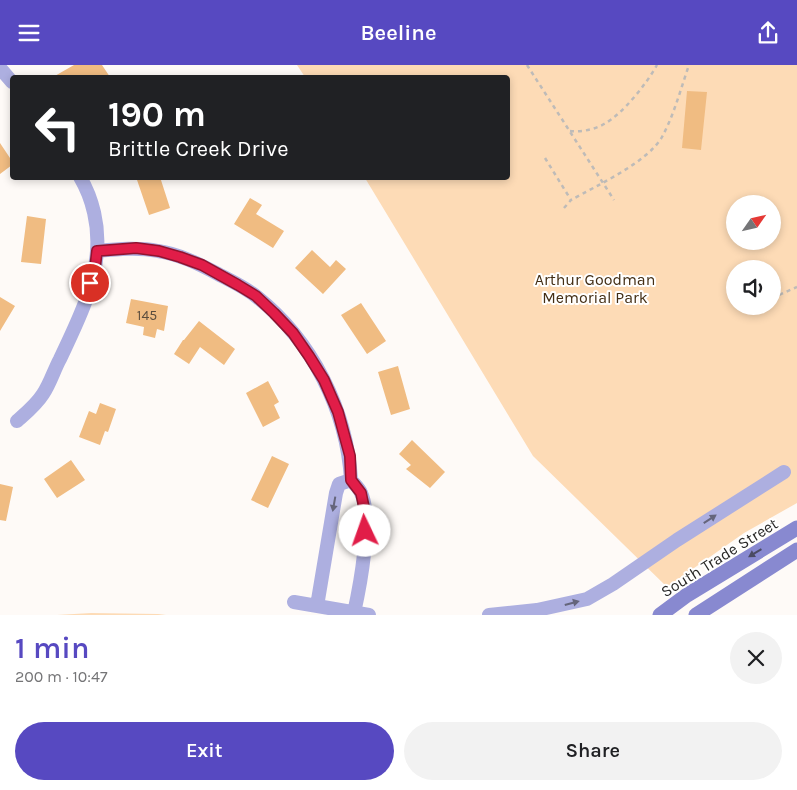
<!DOCTYPE html>
<html lang="en">
<head>
<meta charset="utf-8">
<style>
	:root { --surface:#fff; --page:#f2f2f2; --text:#202124; --muted:#757577; --accent:#5749c1 }
	body { margin:0; font-family:Karla,sans-serif; background:var(--page); color:var(--text); height:100vh; display:flex; flex-direction:column; font-size:19px; white-space:nowrap }
	* { box-sizing:border-box; margin:0 }
	p { font-size:16px; color:var(--muted) }
	.icon { flex:none; width:28px; height:28px; fill:none; stroke:currentColor; stroke-width:2; stroke-linecap:round; stroke-linejoin:round }
	.map { position:relative; height:550px; overflow:hidden }
	.sheet { display:flex; flex-direction:column; background:var(--surface); flex:1 }
	.sheet>* { flex:none }
	.guide { position:absolute; left:10px; top:10px; width:500px; height:105px; border-radius:5px; box-shadow:0 2px 8px #0003; background:#202124; color:#fff; overflow:hidden }
	.needle { width:32px; rotate:56deg }
	.tools { position:absolute; left:726px; top:130px; display:grid; gap:10px }
	.tools a { display:grid; place-items:center; width:55px; height:55px; border-radius:50%; background:var(--surface); box-shadow:0 2px 8px #0003; font-size:25px }
	.pin { position:absolute; display:grid; place-items:center; width:42px; height:42px; color:#fff; margin:-21px; border:2px solid #fff; border-radius:50%; box-shadow:0 1px 5px #0007 }
	.me { position:absolute; width:55px; margin:-28px; rotate:357deg; stroke-linejoin:round; filter:drop-shadow(0 0 4px #0008) }
	.turn { display:flex; align-items:center; gap:18px; height:105px; padding:0 15px; font-size:22px }
	.turn .icon { width:65px; height:65px; stroke-width:2.5 }
	.turn b { display:block; font-size:35px; line-height:42px }
	.round { display:grid; place-items:center; flex:none; width:52px; height:52px; border-radius:26px; background:var(--page) }
	.head { display:flex; align-items:center; justify-content:space-between; height:85px; padding:0 15px }
	h1 { font-size:30px; font-weight:600; line-height:38px; color:var(--accent) }
	.action { display:flex; gap:10px; margin-top:auto; padding:10px 15px }
	.action a { flex:1; height:58px; border-radius:30px; background:var(--accent); color:#fff; font-size:20px; font-weight:600; line-height:58px; text-align:center }
	.action a+a { background:var(--page); color:var(--text) }
	header { display:flex; justify-content:space-between; align-items:center; height:65px; padding:0 15px; background:var(--accent); color:#fff; font-size:22px; font-weight:600 }
	.map>svg:first-child { display:block }
	.green { fill:#fddbb6; fill-rule:evenodd }
	.building { fill:#f0bc82 }
	.lines { fill:none; stroke-linecap:round; stroke-linejoin:round }
	.path { stroke:#bebbb8; stroke-width:2.5; stroke-dasharray:4 4; stroke-linecap:butt }
	.minor { stroke:#adafe0; stroke-width:14 }
	.secondary { stroke:#8889d0; stroke-width:15 }
	.oneway { fill:#65657b }
	.oneway2 { fill:#4b4b63 }
	.route-casing { stroke:#92132f; stroke-width:12 }
	.route { stroke:#e11d48; stroke-width:9 }
	.labels { text-anchor:middle; stroke-width:4; stroke-linejoin:round; paint-order:stroke }
	.number-label { font-size:14px; fill:#5c4e3e }
	.park-label { font-size:16px; fill:#432e14; stroke:#fff }
	.street-label { font-size:16px; fill:#2a2928; stroke:#fff }
</style>
</head>
<body>
<header><svg class="icon" aria-label="menu" viewBox="0 0 24 24"><path d="M4 6h16M4 12h16M4 18h16"/></svg>Beeline<svg class="icon" aria-label="share" viewBox="0 0 24 24"><path d="M12 15V3M7 8l5-5 5 5M5 13v7h14v-7"/></svg></header>
<div class="map">
<svg width="797" height="550" viewBox="0 0 797 550">
	<rect width="100%" height="100%" fill="#fefaf7"/>
	<path class="green" d="M297 0H797V438L744 468 667 522 533 391 365 113 508 112V12H305ZM735 139H772V176H735ZM735 204H772V241H735Z
		M91 548 158 549 166 550H57Z"/>
	<path class="building" d="M74 0H102L110 12H53Z
		M687 26 707 27 701 85 682 83Z
		M0 78 12 96V100L0 109Z
		M136 112H160L170 143 149 150Z
		M250 133 262 140 256 149 284 166 273 183 234 159Z
		M27 151 46 154 41 199 21 197Z
		M312 185 330 202 336 195 346 204 323 229 295 203Z
		M0 232 15 241 0 266Z
		M131 234 168 241 164 266 157 264 155 273 143 270 144 262 126 258Z
		M361 238 386 276 367 289 341 250Z
		M199 256 235 284 224 300 200 282 189 299 174 289 183 275H184Z
		M398 301 410 344 391 350 378 307Z
		M268 316 279 337 274 340 280 353 263 362 246 328Z
		M100 338 116 344 108 367 105 366 100 380 79 372 89 346 96 349Z
		M412 375 445 407 430 423 406 404 411 400 399 389Z
		M272 391 289 399 268 443 251 435Z
		M71 395 85 415 57 433 44 414Z
		M0 419 13 422 6 456 0 455Z"/>
	<g class="lines">
		<path class="path" d="M527 0 614 135
			M570 66C581 67 594 65 604 59 623 49 647 18 657 0
			M545 93 571 135
			M564 143 571 135C596 121 648 97 662 72 674 50 681 23 689 0
			M772 233 797 222"/>
		<path class="minor" d="M0 3 12 17
			M97 186C118 184 138 182 158 186 179 189 199 199 218 209 231 216 245 222 257 232 312 276 347 345 351 415
			M17 356C26 348 36 340 43 329 50 319 54 305 60 294 75 262 95 223 97 186 99 161 93 134 80 112
			M294 537 369 550
			M317 541 336 428 339 419 351 415C354 419 359 423 361 428 373 453 360 521 354 548
			M489 550 537 545 587 534 613 519 677 475 784 407"/>
		<path class="secondary" d="M660 550 687 530 797 463
			M696 550 797 485"/>
	</g>
	<defs><path id="oneway-solid" d="M-6-.8H1V-3.2L6.5 0L1 3.2V.8H-6Z" transform="scale(1.25)"/></defs>
	<g class="oneway">
		<use href="#oneway-solid" transform="translate(334 439) rotate(100)"/>
		<use href="#oneway-solid" transform="translate(710 454) rotate(-33)"/>
		<use href="#oneway-solid" transform="translate(572 538) rotate(-15)"/>
	</g>
	<use class="oneway2" href="#oneway-solid" transform="translate(755 488) rotate(149)"/>
	<g class="lines">
		<defs>
			<path id="route" d="M90 218 95 203 97 186 136 183 159 186 180 192 202 200 238 220 256 231 274 248 293 268 309 291 324 315 338 347 350 391 351 415 361 428 365 447V466"/>
		</defs>
		<use href="#route" class="route-casing"/>
		<use href="#route" class="route"/>
	</g>
	<g class="labels">
		<g class="number-label">
			<text x="147" y="255">145</text>
		</g>
		<g class="park-label">
			<text x="595" y="220">Arthur Goodman<tspan x="595" dy="18">Memorial Park</tspan></text>
		</g>
		<g class="street-label">
			<text transform="translate(719 492) rotate(-32)" y="6">South Trade Street</text>
		</g>
	</g>
</svg>
<div class="tools">
<a><svg class="needle" viewBox="-14 -14 28 28"><path d="M0-13l5 13h-10z" fill="#e53935"/><path d="M0 13l5-13h-10z" fill="#757577"/></svg></a>
<a><svg class="icon" aria-label="sound" viewBox="0 0 24 24"><path d="M4 9h4l5-4v14l-5-4H4zM17 9q2 3 0 6"/></svg></a>
</div>
<div class="pin" style="left:90px;top:218px;background:#d93025"><svg class="icon" aria-label="arrive" viewBox="0 0 24 24"><path d="M6 21V4h12l-3 4 3 4H6"/></svg></div>
<svg class="me" style="left:365px;top:466px" viewBox="-20 -20 40 40"><circle r="19" fill="#fff"/><path d="M0-13L10 11 0 6-10 11z" fill="#e11d48"/></svg>
<div class="guide">
<div class="turn"><svg class="icon" aria-label="left" viewBox="0 0 24 24"><path d="M17 20v-9H6M10 6l-5 5 5 5"/></svg><div><b>190 m</b>Brittle Creek Drive</div></div>
</div>
</div>
<section class="sheet">
<div class="head"><div><h1>1 min</h1><p>200 m · 10:47</p></div><a class="round"><svg class="icon" aria-label="close" viewBox="0 0 24 24"><path d="M6 6l12 12M18 6L6 18"/></svg></a></div>
<div class="action"><a>Exit</a><a>Share</a></div>
</section>
</body>
</html>
